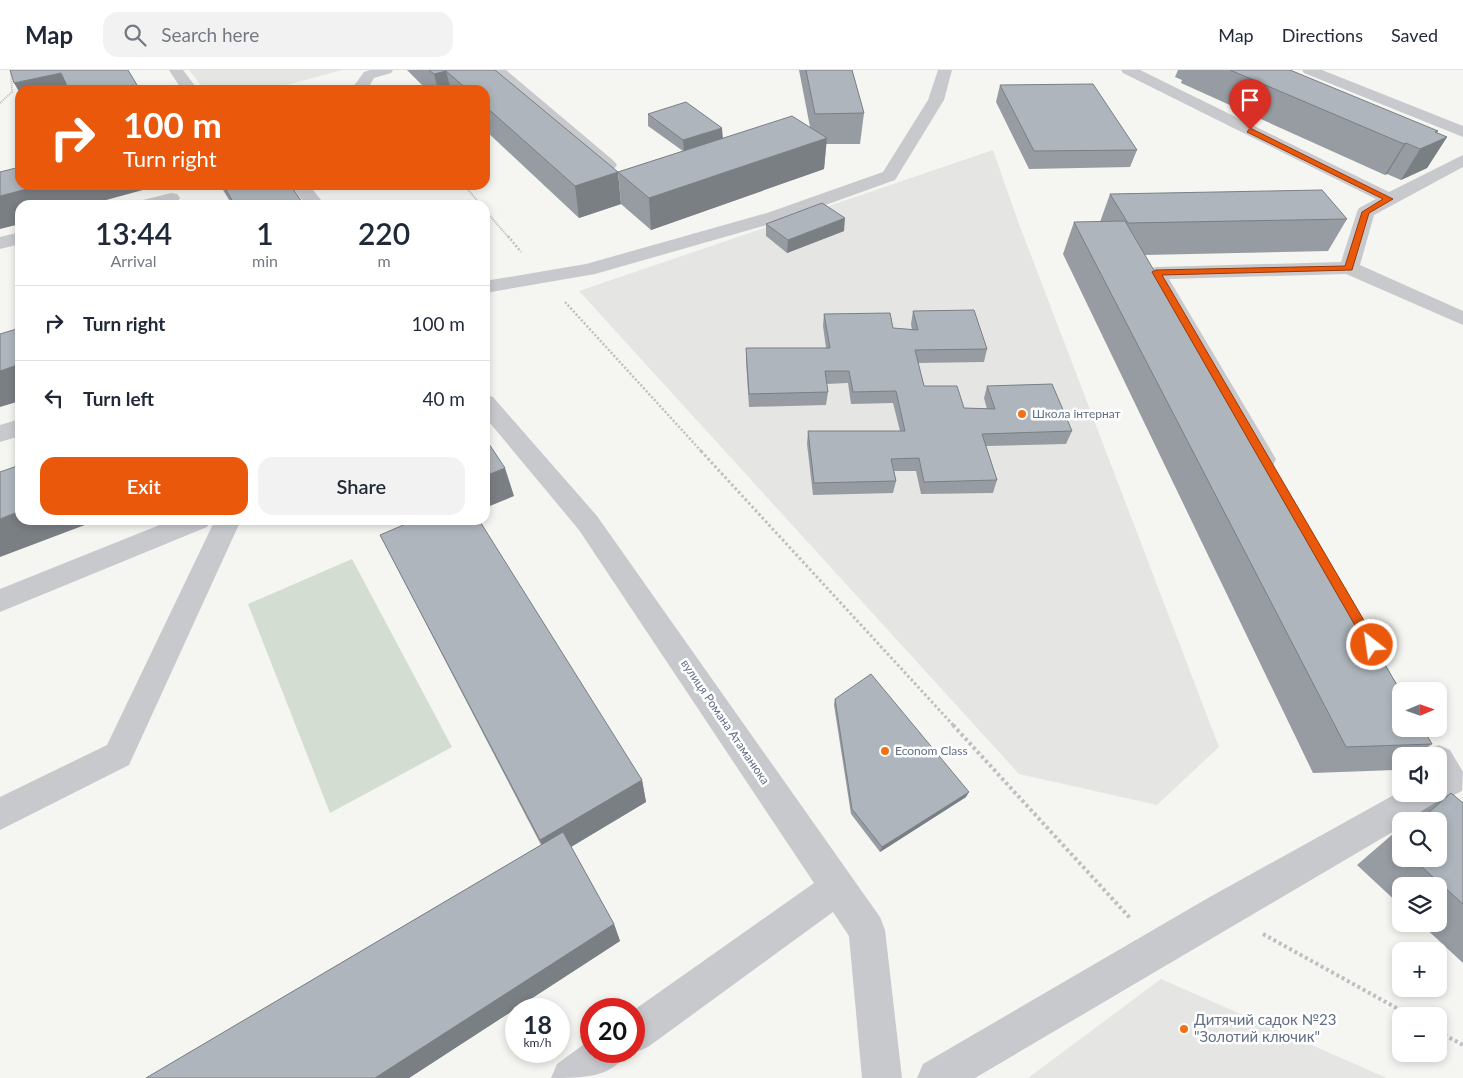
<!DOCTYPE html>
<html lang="en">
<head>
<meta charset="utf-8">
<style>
	:root { --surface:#fff; --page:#f2f2f3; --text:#1f2937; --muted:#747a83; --line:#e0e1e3; --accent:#ea580c }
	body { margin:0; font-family:Lato,sans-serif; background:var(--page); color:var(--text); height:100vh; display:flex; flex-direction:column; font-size:19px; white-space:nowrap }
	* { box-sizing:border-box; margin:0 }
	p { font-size:16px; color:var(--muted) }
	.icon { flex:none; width:28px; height:28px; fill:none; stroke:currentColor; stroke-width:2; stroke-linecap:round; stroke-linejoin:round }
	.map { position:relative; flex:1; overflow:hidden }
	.side { position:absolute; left:15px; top:130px; width:475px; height:325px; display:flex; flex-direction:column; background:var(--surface); border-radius:15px; box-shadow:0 2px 8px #0003 }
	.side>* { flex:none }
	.hud { position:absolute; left:15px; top:15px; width:475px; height:105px; border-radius:15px; box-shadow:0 2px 8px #0003; background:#ea580c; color:#fff; overflow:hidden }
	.needle { width:32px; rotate:88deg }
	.fabs { position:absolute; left:1392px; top:612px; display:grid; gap:10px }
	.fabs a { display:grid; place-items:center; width:55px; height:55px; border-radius:10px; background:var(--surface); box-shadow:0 2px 8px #0003; font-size:25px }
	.speed { position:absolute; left:505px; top:928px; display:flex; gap:10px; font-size:25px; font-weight:700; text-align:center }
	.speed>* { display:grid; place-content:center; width:65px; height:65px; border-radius:50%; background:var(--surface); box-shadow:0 2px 8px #0003; line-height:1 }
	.speed small { font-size:12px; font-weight:400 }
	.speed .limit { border:8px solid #d22; background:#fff; color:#111 }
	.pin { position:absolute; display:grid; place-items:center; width:42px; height:42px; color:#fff; margin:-51px -21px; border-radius:50% 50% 50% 0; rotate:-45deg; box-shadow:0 0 5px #0007 }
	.pin .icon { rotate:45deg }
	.me { position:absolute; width:55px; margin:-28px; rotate:330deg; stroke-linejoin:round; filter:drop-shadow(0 0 4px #0008) }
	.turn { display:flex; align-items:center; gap:18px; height:105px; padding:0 25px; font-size:22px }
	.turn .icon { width:65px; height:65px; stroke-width:2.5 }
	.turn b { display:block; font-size:35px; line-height:42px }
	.eta { display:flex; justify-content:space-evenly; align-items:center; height:85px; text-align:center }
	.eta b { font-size:30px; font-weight:600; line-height:35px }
	.button { display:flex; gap:10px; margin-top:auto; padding:10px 25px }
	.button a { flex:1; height:58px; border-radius:15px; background:var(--accent); color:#fff; font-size:20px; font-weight:600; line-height:58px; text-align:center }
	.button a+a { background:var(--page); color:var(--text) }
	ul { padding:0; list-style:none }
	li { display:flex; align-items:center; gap:15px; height:75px; padding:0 25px; border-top:1px solid var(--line) }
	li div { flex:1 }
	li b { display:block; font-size:19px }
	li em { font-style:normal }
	header { display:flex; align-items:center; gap:30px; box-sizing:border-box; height:70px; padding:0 25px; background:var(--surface); border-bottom:1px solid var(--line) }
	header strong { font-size:24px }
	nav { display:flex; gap:28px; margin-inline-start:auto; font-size:18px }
	.search { width:350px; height:45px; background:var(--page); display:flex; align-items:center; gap:12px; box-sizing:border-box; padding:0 18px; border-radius:15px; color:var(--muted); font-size:19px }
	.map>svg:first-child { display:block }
	.built { fill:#e5e6e4 }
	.green { fill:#d4ddd2 }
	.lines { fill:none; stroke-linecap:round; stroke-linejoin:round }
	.path-far3 { stroke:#bdbfc2; stroke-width:2; stroke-dasharray:1 1; stroke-linecap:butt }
	.path-far2 { stroke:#bdbfc2; stroke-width:2.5; stroke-dasharray:2 2; stroke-linecap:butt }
	.path-far1 { stroke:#bdbfc2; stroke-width:3; stroke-dasharray:2.5 2.5; stroke-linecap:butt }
	.path { stroke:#bdbfc2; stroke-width:4; stroke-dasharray:3 3; stroke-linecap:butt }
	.minor { fill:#c7c9cd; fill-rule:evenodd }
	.wall { fill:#969ca2 }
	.shaded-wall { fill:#7a7f84 }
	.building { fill:#aeb5bc; stroke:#7a7f84 }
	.route { fill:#ea580c; stroke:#983908 }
	.poi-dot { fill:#f27114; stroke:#fff; stroke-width:2 }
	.labels { text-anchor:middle; stroke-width:5; stroke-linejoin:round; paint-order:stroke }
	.poi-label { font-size:12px; fill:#616f85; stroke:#fff; text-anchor:start }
	.street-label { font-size:12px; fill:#616f85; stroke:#fff }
	.near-poi-label { font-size:15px; fill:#616f85; stroke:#fff; text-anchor:start }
</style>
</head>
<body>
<header>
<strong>Map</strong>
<div class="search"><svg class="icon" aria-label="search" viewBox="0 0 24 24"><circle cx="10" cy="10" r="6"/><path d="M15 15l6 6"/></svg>Search here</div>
<nav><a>Map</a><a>Directions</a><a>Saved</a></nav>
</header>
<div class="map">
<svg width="1463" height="1008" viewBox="0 0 1463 1008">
	<rect width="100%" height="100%" fill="#f5f5f1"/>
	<path class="built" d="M189 0H342L268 20H205Z
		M993 80 1019 154 1219 677 1157 735 1019 704 579 221Z
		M1161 909 1387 1008H1028Z"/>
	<path class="green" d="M352 489 452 677 330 743 248 534Z"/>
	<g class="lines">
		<path class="path-far3" d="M0 33 12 22 11 0
			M464 115 481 135
			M485 140 509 168"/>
		<path class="path-far2" d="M508 166 521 182
			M565 232 702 382"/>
		<path class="path-far1" d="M701 381 954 656"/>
		<path class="path" d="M953 655 1130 848
			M1263 864 1411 946
			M1439 962 1463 975"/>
		<path class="minor" d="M169 0H183L198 20H182Z
			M370 0H393L391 3 374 8 367 20H351L364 2Z
			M490 0H506L614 91 617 95 614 99H602Z
			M938 0H952L944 30 895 110 781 151 595 204 485 223V211L586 194 767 143 883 102 928 30Z
			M1121 0H1140L1389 122 1463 85V97L1374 145 1360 195 1463 241V255L1346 204 1169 209 1276 389 1273 395 1264 398 1255 395 1146 203 1149 199 1156 197 1341 192 1357 142 1359 138 1376 129 1123 3Z
			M1302 0H1322L1463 56V67L1304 3Z
			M290 115H309L325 135H306Z
			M171 123 177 124 180 128 177 132 166 135H136L139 131Z
			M20 162V174L0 179V167Z
			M485 324 493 327 597 446 880 847 885 860 902 1008H862L849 866 833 842 648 977 634 983 631 981H634V940L814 813 579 460 485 347Z
			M20 349V366L0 372V355Z
			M172 450H211L207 457 0 542V519Z
			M215 450H241L129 695 0 760V727L107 675Z
			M1439 675 1450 680 1463 702 1462 721 1440 732 1439 735 1411 751H1401V757L975 1008H917L923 994 1208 828 1401 721V724H1439V686H1425L1428 680Z
			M591 969V981H628C613 1008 583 1008 551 1008L557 994Z"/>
	</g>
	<path class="wall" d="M407 0H495L621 134 579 148 485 60V20H427Z
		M799 0H852L864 43 860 74H826L824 99 651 160 621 134 618 102 683 81 648 56V44L723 68 810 57Z
		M1178 0H1290L1447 67 1427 98 1401 110 1387 104 1385 105 1181 13 1182 10 1175 7Z
		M1000 15 1137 80 1130 97 1029 99 996 32Z
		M220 115H290L304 135H232Z
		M1110 124 1347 149 1328 181 1144 185 1432 674 1415 686H1401V696L1395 700 1313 703 1063 184 1074 152H1100Z
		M766 154 844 161 787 183 766 166Z
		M913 241 987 279 984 292 918 293 924 316 964 338 987 339 984 328 987 316 1072 361 1066 374 986 376 997 410 993 423 921 424 916 401H894L896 411 893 423 813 425 807 374 808 361H900L893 333 851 334 848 313 826 314 828 322 826 335 749 337 746 291V278H826L823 256 824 244 893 258 912 260 911 254Z
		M380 465 642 710 646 732 571 777 614 854 620 871 409 1008H146L541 775Z
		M835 629 966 727 880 782 851 744 834 635Z
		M1451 723 1463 733V893L1421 854H1439V816H1401V836L1357 795 1401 757V789H1439V751H1408L1412 747Z"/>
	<path class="shaded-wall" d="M446 1 451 20H438L434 4Z
		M61 3 71 20H20V23L14 13Z
		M722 58 723 70 684 82 683 70Z
		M1438 61 1428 76 1447 67 1427 98 1401 110 1420 79 1435 62Z
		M827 68 824 99 651 160 649 128Z
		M1406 73 1387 104 1385 105 1404 74Z
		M618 102 621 134 579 148 575 116Z
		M42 115H161L88 135H20V154L0 159V126Z
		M845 148 844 161 787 183 788 170Z
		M20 294V331L0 337V301Z
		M505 398 514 426 485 438V406Z
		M20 441V450H98L0 487V449Z
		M642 710 646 732 549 790 540 770Z
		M969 722 966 727 880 782 882 777Z
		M614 854 620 871 409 1008H375Z"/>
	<path class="building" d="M10 0H128L140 20H69L61 3 14 13Z
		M429 0H495L618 102 575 116 485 36V20H468L446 1 434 4Z
		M806 0H852L864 43 815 44Z
		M1230 0H1290L1438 61 1435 62 1447 67 1420 79 1406 73 1404 74Z
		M1093 14 1137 80 1034 81 1000 15Z
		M686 32 722 58 683 70 648 44Z
		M792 46 827 68 649 128 618 102Z
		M20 97V115H42L0 126V102Z
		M223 115H290L304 135H235Z
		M1322 120 1347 149 1128 153 1110 124Z
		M822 133 845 148 788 170 766 154Z
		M1125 151 1401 622V659H1423L1432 674 1346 677 1074 152Z
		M974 240 987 279 915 280 924 316H957L964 338 995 339 987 316 1052 314 1072 361 982 364 997 410 924 412 919 388 891 389 896 411 814 413 808 361H905L896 321 853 322 849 301H825L828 322 749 324 746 278H830L824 244 890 243 893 258 918 260 913 241Z
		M20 258V294L0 301V264Z
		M485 368 505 398 485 406Z
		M20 395V441L0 449V402Z
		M415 450H479L642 710 540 770 380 465Z
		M871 604 969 722 882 777 852 739 835 629Z
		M1451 723 1463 733V834L1413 789H1439V751H1419Z
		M563 762 614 854 375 1008H146Z
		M1401 767V779L1395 773Z"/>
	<path class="route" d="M1250 58 1393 129 1369 143 1352 200 1162 205 1376 571 1378 575 1372 580 1368 578 1152 202 1156 200 1345 196 1362 142 1383 129 1247 62Z"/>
	<g class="poi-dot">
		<circle cx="1022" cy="344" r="5"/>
		<circle cx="885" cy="681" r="5"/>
		<circle cx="1184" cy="959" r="5"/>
	</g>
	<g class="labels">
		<g class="poi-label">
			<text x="1032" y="348">Школа інтернат</text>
			<text x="895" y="685">Econom Class</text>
		</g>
		<g class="street-label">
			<text transform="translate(725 652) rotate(56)" y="4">вулиця Романа Атаманюка</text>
		</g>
		<g class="near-poi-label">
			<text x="1194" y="955">Дитячий садок №23<tspan x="1194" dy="17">"Золотий ключик"</tspan></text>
		</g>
	</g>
</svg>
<div class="fabs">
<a><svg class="needle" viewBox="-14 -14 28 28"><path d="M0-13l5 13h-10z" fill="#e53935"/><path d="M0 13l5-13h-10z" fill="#747a83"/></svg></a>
<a><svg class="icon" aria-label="sound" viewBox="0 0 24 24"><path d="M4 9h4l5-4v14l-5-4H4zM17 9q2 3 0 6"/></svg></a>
<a><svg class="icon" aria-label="search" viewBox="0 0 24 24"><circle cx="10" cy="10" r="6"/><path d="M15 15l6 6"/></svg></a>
<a><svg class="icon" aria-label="layers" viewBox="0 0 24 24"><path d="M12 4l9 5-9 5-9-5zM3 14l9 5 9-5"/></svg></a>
<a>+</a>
<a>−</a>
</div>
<div class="speed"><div>18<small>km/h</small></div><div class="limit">20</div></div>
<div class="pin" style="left:1250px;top:60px;background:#d93025"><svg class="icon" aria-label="arrive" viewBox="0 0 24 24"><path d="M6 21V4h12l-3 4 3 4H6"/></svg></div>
<svg class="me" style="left:1372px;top:575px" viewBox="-20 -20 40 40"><circle r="17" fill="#ea580c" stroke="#fff" stroke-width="3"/><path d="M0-11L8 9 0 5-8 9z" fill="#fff"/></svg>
<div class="hud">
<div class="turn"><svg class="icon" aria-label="right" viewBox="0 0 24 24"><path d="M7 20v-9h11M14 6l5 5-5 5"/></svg><div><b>100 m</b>Turn right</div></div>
</div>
<section class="side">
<div class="eta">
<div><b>13:44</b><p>Arrival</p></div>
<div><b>1</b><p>min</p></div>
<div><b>220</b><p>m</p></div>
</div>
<ul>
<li><svg class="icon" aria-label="right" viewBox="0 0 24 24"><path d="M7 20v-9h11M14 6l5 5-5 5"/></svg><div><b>Turn right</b></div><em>100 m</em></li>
<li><svg class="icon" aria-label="left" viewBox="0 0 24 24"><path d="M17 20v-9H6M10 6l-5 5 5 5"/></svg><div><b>Turn left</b></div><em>40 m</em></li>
</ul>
<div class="button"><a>Exit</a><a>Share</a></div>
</section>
</div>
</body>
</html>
